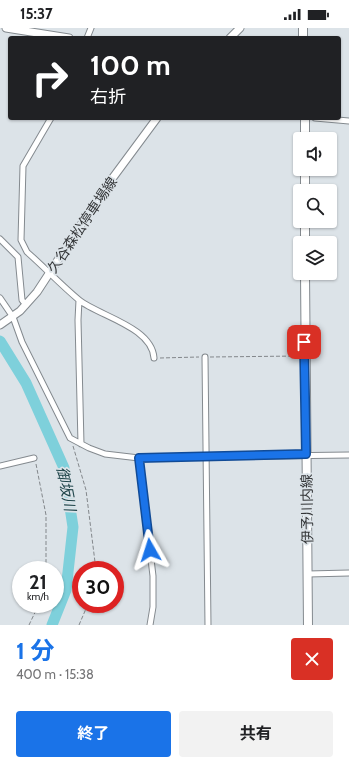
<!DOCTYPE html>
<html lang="ja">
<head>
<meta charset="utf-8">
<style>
	:root { --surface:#fff; --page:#f2f2f2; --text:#202124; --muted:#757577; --accent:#1a73e8 }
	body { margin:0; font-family:Cabin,"Noto Sans JP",sans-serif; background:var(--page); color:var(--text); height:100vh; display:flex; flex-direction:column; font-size:15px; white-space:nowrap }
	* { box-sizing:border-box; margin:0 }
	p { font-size:13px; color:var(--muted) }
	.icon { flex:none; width:22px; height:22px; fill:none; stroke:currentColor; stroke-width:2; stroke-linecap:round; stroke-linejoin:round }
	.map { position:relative; height:597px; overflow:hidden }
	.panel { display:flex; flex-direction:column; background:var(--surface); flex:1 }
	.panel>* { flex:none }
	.top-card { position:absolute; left:8px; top:8px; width:333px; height:84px; border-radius:4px; box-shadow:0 1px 3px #0004; background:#202124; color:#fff; overflow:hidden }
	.fabs { position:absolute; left:293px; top:104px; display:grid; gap:8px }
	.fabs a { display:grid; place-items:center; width:44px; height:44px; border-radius:4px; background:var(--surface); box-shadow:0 1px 3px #0004; font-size:20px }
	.speed { position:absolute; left:12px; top:533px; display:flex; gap:8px; font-size:20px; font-weight:700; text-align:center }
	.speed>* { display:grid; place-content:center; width:52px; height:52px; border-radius:50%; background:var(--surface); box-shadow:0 1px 3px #0004; line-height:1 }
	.speed small { font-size:10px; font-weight:400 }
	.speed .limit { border:6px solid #d22; background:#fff; color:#111 }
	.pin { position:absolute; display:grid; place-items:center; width:34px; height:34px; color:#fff; margin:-17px; border-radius:8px; box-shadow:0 2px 6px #0006 }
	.me { position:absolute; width:44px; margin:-22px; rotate:354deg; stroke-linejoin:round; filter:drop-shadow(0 0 3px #0008) }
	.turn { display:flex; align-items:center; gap:14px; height:84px; padding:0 16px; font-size:18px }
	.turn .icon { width:52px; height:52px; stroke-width:2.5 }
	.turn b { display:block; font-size:28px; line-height:34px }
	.round { display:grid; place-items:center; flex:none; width:42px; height:42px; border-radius:4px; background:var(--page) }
	.summary { display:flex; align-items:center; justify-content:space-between; height:68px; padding:0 16px }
	h1 { font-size:24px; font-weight:700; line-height:30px; color:var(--accent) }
	.primary-button { display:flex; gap:8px; margin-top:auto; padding:8px 16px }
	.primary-button a { flex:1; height:46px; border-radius:4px; background:var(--accent); color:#fff; font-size:16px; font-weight:700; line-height:46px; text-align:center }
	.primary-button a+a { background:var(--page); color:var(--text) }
	.status { display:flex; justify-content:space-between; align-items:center; height:28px; padding:0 20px; background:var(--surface); direction:ltr }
	.status svg { height:11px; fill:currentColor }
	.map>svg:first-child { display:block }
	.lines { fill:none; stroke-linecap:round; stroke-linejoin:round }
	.river { stroke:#7ed0db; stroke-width:11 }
	.street-casing { stroke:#848a8f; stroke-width:7 }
	.secondary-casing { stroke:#848a8f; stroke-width:9 }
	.primary-casing { stroke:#848a8f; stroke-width:10 }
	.path { stroke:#83878b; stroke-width:1; stroke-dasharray:4 2; stroke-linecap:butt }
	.street { stroke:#fff; stroke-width:5 }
	.secondary { stroke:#fff; stroke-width:7 }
	.primary { stroke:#fff; stroke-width:8 }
	.route-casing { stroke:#114b97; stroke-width:10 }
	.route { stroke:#1a73e8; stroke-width:7 }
	.labels { text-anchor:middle; stroke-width:3.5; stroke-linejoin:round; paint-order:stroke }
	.street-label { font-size:14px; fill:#333537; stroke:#dce3e8 }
	.water-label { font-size:15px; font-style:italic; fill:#1e4449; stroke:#dce3e8 }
</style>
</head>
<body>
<div class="status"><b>15:37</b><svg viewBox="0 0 49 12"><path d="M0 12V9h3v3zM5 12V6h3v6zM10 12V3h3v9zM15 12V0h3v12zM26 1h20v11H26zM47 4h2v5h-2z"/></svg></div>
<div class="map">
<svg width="349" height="597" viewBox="0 0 349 597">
	<rect width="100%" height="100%" fill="#dce3e8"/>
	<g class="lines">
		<path class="river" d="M0 313 26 355 64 440 73 499 66 562 52 597"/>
		<defs>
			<path id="street" d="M87 10 91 0
				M51 90 23 138 21 212 27 224C44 239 61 257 79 272 99 288 152 299 154 330
				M315 90 349 93
				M0 211 18 229 22 272 26 277
				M0 270 13 289 22 314 70 410 89 420 105 426 139 430 349 427
				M79 272 78 292 81 416
				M205 329 208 597
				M139 430 153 548V579L150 597
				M0 438 34 430
				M308 546 349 545"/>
			<path id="secondary" d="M6 0 69 10
				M230 10 240 0
				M0 297 20 283 37 264 103 163 157 90"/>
			<path id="primary" d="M303 0V10
				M305 90V111
				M305 163V141
				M305 215V193
				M305 245 308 597"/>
		</defs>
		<use href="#street" class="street-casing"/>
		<use href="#secondary" class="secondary-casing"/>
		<use href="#primary" class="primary-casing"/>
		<path class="path" d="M210 329 299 328
			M160 330 199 329
			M73 418 86 462 96 542
			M36 436 46 487V542
			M29 597 39 576
			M79 597 88 576"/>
		<use href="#street" class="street"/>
		<use href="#secondary" class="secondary"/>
		<use href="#primary" class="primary"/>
	</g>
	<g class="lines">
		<defs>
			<path id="route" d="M150 522 139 430 306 426 304 314"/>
		</defs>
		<use href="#route" class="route-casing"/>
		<use href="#route" class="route"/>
	</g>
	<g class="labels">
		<g class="street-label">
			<text transform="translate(82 197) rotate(-56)" y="5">久谷森松停車場線</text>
			<text transform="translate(307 481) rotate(-91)" y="5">伊予川内線</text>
		</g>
		<g class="water-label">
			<text transform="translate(66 461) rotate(79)" y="5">御坂川</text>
		</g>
	</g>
</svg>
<div class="fabs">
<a><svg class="icon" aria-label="sound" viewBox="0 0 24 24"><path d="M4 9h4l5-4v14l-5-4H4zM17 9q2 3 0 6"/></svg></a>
<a><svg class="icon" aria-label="search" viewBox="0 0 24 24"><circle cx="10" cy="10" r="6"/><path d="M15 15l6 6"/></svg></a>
<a><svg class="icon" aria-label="layers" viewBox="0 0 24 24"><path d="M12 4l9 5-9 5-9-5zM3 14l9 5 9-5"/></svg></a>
</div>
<div class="speed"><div>21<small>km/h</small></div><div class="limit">30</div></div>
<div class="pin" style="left:304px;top:314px;background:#d93025"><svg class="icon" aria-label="arrive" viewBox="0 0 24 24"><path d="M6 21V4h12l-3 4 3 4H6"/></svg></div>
<svg class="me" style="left:150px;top:522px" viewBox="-20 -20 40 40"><path d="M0-17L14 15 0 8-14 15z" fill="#1a73e8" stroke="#fff" stroke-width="4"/></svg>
<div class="top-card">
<div class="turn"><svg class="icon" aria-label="right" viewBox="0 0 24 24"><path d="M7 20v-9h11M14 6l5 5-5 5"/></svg><div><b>100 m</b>右折</div></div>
</div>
</div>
<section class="panel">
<div class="summary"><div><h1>1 分</h1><p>400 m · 15:38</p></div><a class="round" style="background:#d93025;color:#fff"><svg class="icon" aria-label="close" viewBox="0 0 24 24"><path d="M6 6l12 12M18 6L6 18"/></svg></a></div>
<div class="primary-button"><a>終了</a><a>共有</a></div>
</section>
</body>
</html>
